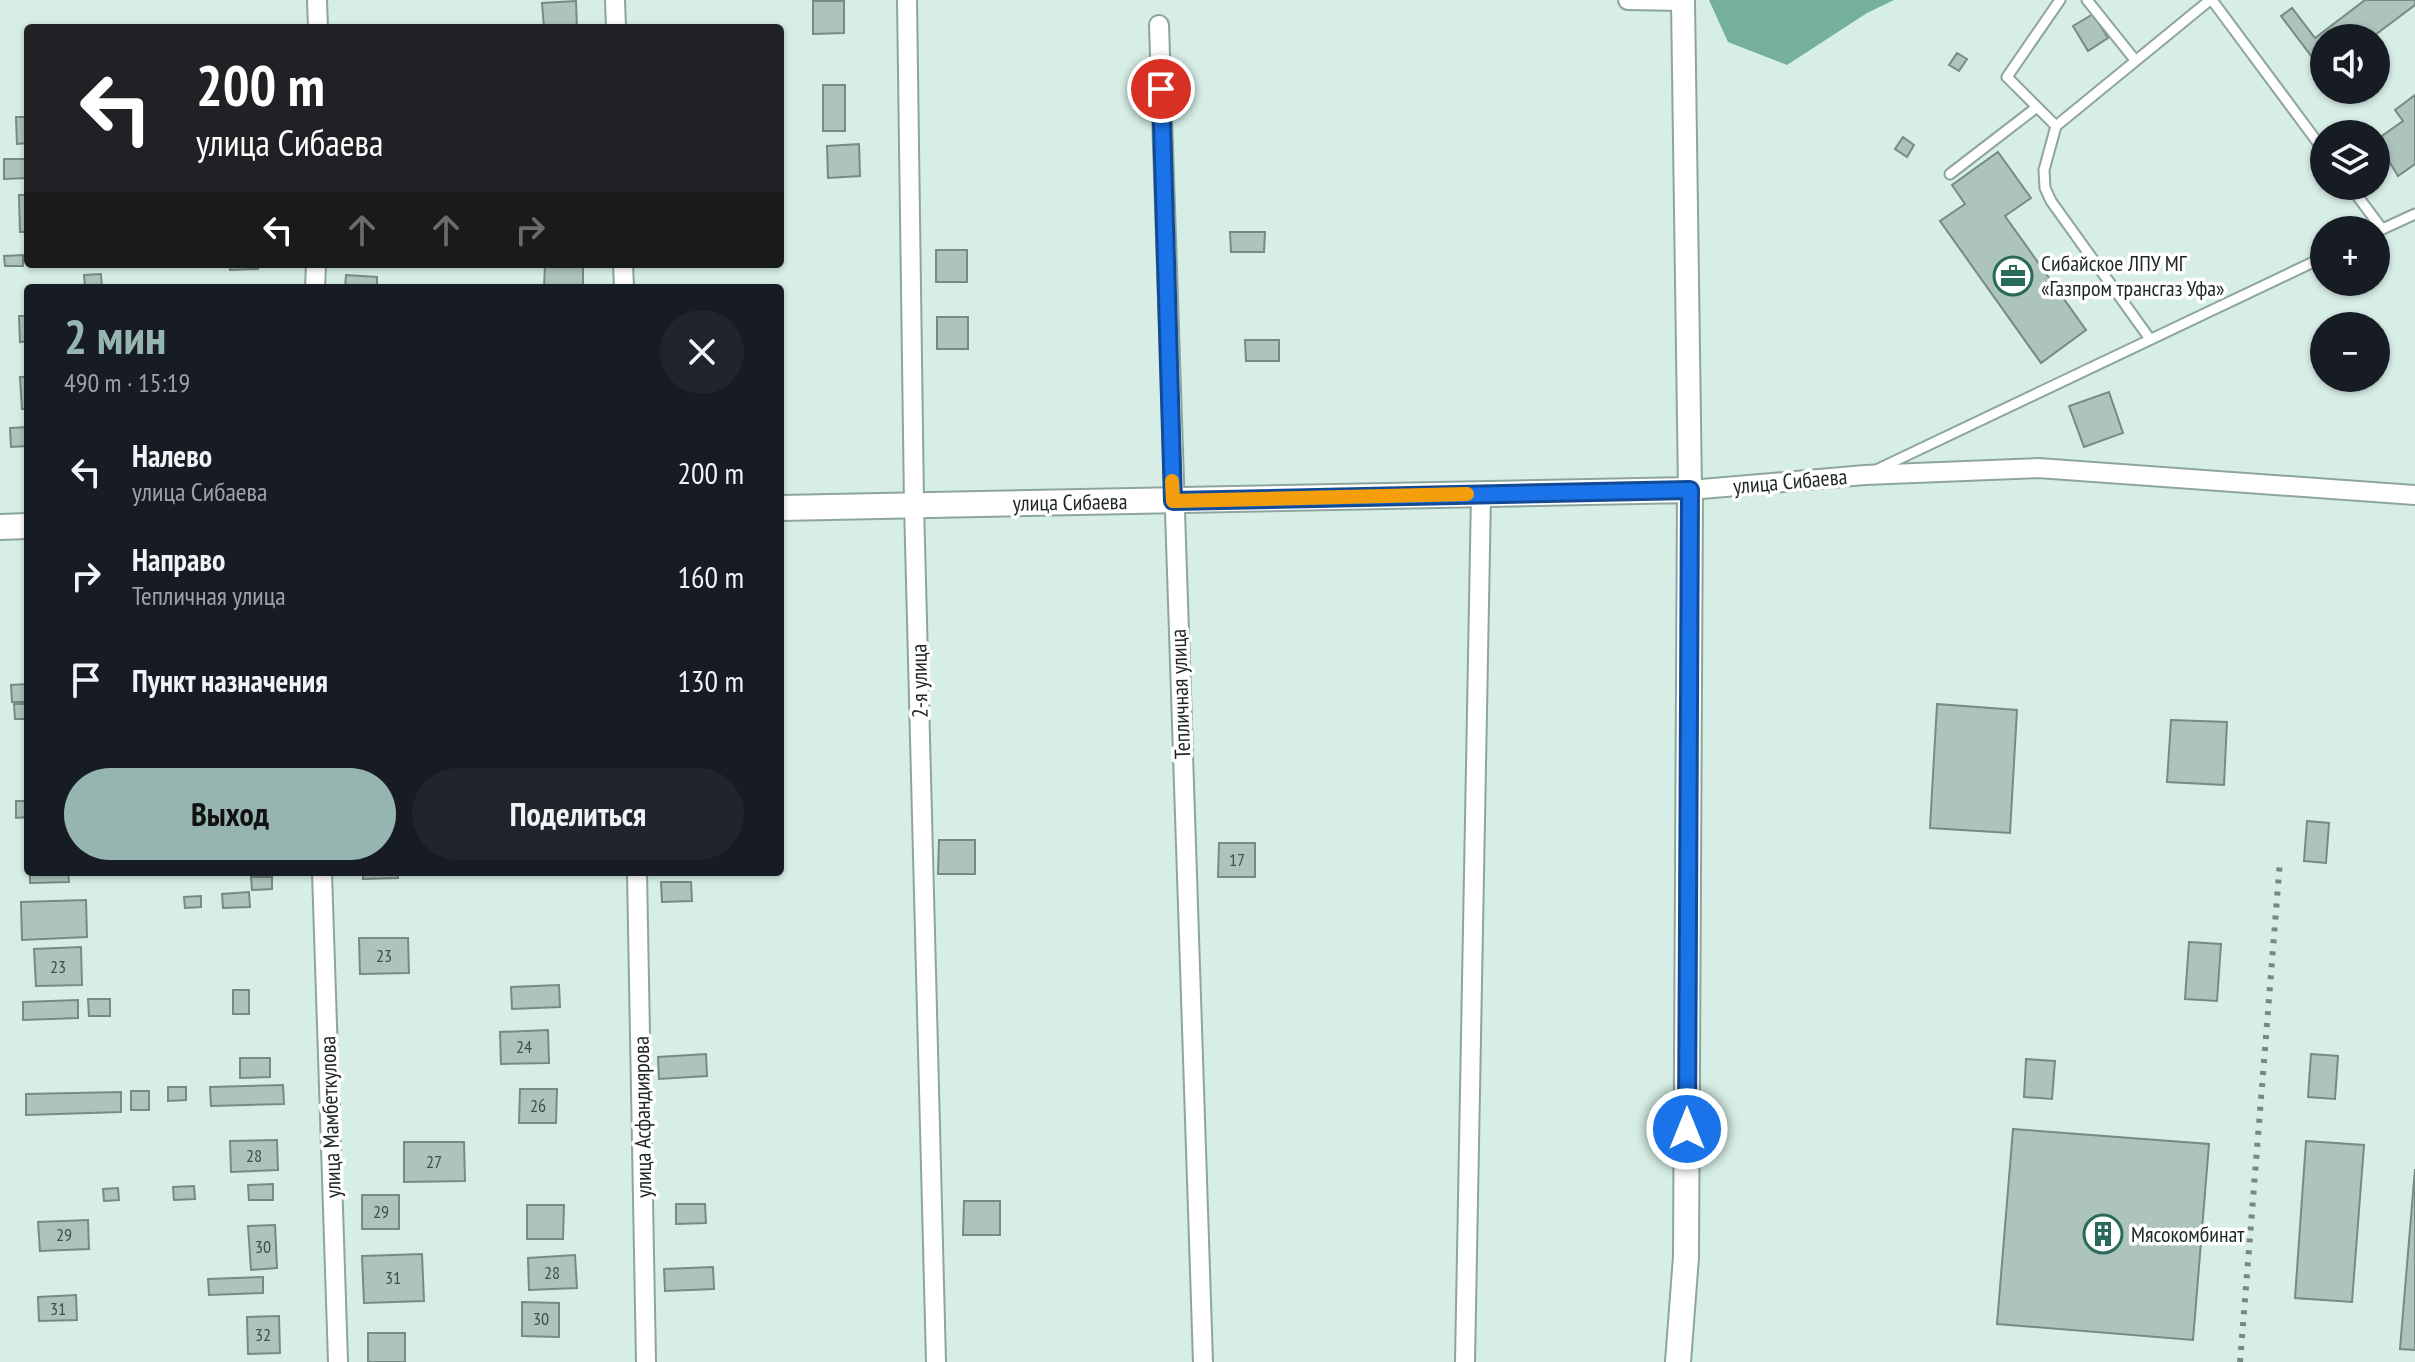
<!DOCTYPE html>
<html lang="ru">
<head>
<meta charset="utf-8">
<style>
	:root { --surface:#171b24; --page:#20242c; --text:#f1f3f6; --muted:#9ea1a6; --accent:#97b5b0 }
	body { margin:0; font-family:"PT Sans Narrow",sans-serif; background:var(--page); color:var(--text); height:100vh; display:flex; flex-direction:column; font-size:30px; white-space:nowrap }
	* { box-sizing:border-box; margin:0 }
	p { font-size:26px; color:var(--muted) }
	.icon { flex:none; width:44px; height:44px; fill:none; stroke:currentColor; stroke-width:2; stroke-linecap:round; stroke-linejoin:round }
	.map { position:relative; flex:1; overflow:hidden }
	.details { position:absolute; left:24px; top:284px; width:760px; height:592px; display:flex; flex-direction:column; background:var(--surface); border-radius:8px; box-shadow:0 2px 6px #0004 }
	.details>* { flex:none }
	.guide { position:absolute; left:24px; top:24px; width:760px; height:244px; border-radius:8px; box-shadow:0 2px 6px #0004; background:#202124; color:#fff; overflow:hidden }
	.controls { position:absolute; left:2310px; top:24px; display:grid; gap:16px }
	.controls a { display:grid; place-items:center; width:80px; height:80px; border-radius:50%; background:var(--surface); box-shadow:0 2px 6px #0004; font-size:40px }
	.pin { position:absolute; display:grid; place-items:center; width:68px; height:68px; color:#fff; margin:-34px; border:4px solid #fff; border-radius:50%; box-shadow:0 2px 8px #0007 }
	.me { position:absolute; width:88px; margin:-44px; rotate:0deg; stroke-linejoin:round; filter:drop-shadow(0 0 6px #0008) }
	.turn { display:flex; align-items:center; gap:28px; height:168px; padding:0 40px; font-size:36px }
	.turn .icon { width:104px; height:104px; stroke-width:2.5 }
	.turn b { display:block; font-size:56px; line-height:68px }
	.lanes { display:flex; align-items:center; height:76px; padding:0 40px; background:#0003; justify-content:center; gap:40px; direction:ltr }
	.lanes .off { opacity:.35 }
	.round { display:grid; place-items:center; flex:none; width:84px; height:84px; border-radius:42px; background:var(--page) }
	.overview { display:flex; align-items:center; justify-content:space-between; height:136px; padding:0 40px }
	h1 { font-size:48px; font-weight:700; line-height:60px; color:var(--accent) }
	.cta { display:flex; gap:16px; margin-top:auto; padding:16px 40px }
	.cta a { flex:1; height:92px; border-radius:48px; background:var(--accent); color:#111; font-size:32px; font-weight:700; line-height:92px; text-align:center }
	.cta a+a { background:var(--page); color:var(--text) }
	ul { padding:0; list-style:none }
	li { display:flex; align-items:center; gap:24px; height:104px; padding:0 40px }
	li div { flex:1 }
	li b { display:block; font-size:30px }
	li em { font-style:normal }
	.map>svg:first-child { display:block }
	.forest { fill:#75b09f }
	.building { fill:#adc4bd; stroke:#758b84; stroke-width:2 }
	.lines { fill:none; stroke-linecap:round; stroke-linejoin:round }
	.service-casing { stroke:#8ea59e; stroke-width:13 }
	.minor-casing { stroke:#8ea59e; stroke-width:22 }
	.tertiary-casing { stroke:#8ea59e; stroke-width:26 }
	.secondary-casing { stroke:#8ea59e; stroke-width:28 }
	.service { stroke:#fff; stroke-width:9 }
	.minor { stroke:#fff; stroke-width:18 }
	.tertiary { stroke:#fff; stroke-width:22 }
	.secondary { stroke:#fff; stroke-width:24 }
	.rail { stroke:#788983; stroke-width:6; stroke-dasharray:4 8; stroke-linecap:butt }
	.route-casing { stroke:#114b97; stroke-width:20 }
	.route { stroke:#1a73e8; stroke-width:14 }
	.slow { stroke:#f59e0b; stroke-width:14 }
	.labels { text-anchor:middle; stroke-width:7; stroke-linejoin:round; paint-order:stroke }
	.number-label { font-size:18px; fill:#424e4a }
	.poi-label { font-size:22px; fill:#1e2724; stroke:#fff; text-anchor:start }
	.street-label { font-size:22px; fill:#1e2724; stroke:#fff }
</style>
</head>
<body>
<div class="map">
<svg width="2415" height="1362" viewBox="0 0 2415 1362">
	<rect width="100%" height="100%" fill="#d6eee6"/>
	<path class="forest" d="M1709 0H1894L1867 13 1787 65 1728 42Z"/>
	<path class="building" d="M2365 0H2415V5L2371 38H2324V73L2281 16 2292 8 2315 38Z
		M576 1 577 28H544L542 3Z
		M813 1H844V33L813 34Z
		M2093 14 2108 38 2088 51 2073 26Z
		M1957 53 1967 59 1959 71 1949 65Z
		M823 85H845V131H823Z
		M2415 95V164L2398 176 2376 140 2403 121 2395 110Z
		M16 117H28V143L17 144Z
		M1903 137 1914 145 1907 157 1895 149Z
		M859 144 860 176 828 178 827 146Z
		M1998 152 2031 198 2005 216 2086 330 2041 363 1940 221 1965 204 1952 185Z
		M4 159H28V178L4 179Z
		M19 195H28V232H20Z
		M1230 232H1265L1264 252H1231Z
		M936 250H967V282H936Z
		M23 255V266H5L4 256Z
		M230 264H258V269L230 270Z
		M545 264H583V288H544Z
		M101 274 102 288H85L84 275Z
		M346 275 377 277V288H345Z
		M19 316H28V341L20 342Z
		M937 317H968V349H937Z
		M1245 340H1279V361H1246Z
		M20 377H28V409H22Z
		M2109 392 2123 433 2084 447 2069 406Z
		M28 427V446L11 447 10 428Z
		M28 684V702H12L11 685Z
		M14 704H28V719H15Z
		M1937 704 2017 710 2010 833 1930 828Z
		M2171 720 2227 722 2224 785 2167 782Z
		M16 801H28V817L16 818Z
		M2307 821 2329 823 2326 863 2304 861Z
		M939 840H975V874H938Z
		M1219 843H1255V877H1218Z
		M30 872H68L69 882 30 883Z
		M363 872H398V878L363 879Z
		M251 877H272V889L252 890Z
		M661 882H691L692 901 662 902Z
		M249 892 250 907 223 908 222 894Z
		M201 896V907L185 908 184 897Z
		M86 900 87 937 22 940 21 902Z
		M359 938H408L409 973 360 974Z
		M2189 942 2221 944 2217 1001 2185 999Z
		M81 947 82 985 36 986 34 949Z
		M559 985 560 1007 512 1009 511 987Z
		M233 990H249V1014H233Z
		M88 999H110V1016H89Z
		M78 1000V1018L23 1020V1002Z
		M548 1030 549 1063 501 1064 500 1032Z
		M706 1054 707 1076 659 1079 658 1057Z
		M2311 1054 2338 1056 2335 1099 2308 1097Z
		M240 1058H270V1077L240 1078Z
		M2026 1059 2055 1061 2052 1099 2024 1097Z
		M283 1085 284 1104 211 1106 210 1087Z
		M168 1087H186V1100L168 1101Z
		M520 1089H557L556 1123H519Z
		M131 1091H149V1110H131Z
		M121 1092V1112L26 1115V1094Z
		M2013 1129 2209 1144 2193 1340 1997 1324Z
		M277 1140 278 1170 231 1172 230 1141Z
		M2306 1141 2364 1145 2352 1302 2295 1298Z
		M404 1142H464L465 1181 404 1182Z
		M2415 1169V1350L2400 1349Z
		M273 1184V1200H249L248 1185Z
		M194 1186 195 1199 174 1200 173 1187Z
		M118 1188 119 1200 104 1201 103 1189Z
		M362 1195H399V1229H362Z
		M964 1201H1000V1235H963Z
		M676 1204H705L706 1223 676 1224Z
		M527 1205H564L563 1239H527Z
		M88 1220 89 1249 40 1251 38 1222Z
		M275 1225 277 1268 251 1270 248 1226Z
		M422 1254 424 1301 364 1303 362 1256Z
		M575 1255 577 1288 529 1290 528 1258Z
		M713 1267 714 1289 665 1291 664 1269Z
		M263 1277V1293L209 1295 208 1279Z
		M76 1295 77 1320 39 1321 38 1297Z
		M522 1302 559 1303V1337L522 1336Z
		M279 1316 280 1353 248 1354 247 1317Z
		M368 1333H405V1362H368Z"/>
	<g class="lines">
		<defs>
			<path id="service" d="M2087 0 2135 60
				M2212 0 2324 151
				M2056 126 2007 77 2060 0
				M1950 174 2037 107
				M2350 186 2382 229
				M2376 232 2415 214
				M2150 339 2051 201 2045 188 2044 170 2056 126 2210 0
				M1876 470 2324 257"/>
			<path id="minor" d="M317 0 318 28
				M615 0 616 28
				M907 0 914 504 936 1362
				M1628 0 1683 1
				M1159 25 1203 1362
				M623 264 624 288
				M315 288 316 264
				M1690 490 1865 475 2038 468 2415 495
				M322 872 338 1362
				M637 872 646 1362
				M1465 1362 1481 494"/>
			<path id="tertiary" d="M1683 0 1690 490"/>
			<path id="secondary" d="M780 508 1690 490 1686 1257 1678 1362
				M0 527 28 526"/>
		</defs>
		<use href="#service" class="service-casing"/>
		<use href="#minor" class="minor-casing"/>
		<use href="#tertiary" class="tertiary-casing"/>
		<use href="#secondary" class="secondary-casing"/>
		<use href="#service" class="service"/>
		<use href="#minor" class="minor"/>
		<use href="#tertiary" class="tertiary"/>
		<use href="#secondary" class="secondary"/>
		<path class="rail" d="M2240 1362 2280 861"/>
	</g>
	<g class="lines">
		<defs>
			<path id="route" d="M1161 89 1173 501 1690 490 1687 1129"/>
		</defs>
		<use href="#route" class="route-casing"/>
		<use href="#route" class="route"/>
		<path class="slow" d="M1172 481 1173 501 1467 494"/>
	</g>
	<defs>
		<symbol id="office-ring" viewBox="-11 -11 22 22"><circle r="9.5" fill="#fff" stroke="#296a5a" stroke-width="1.5"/><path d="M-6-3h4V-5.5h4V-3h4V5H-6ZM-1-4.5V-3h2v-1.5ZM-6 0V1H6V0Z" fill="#296a5a"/></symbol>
		<symbol id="building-ring" viewBox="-11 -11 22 22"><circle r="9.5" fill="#fff" stroke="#296a5a" stroke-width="1.5"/><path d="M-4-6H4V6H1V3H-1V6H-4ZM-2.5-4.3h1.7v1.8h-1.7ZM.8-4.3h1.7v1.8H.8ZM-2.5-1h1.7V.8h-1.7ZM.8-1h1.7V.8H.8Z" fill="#296a5a"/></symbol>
	</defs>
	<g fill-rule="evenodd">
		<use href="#office-ring" x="1991" y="254" width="44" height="44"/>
		<use href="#building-ring" x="2081" y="1212" width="44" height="44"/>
	</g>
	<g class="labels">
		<g class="number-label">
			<text x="1237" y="866">17</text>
			<text x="384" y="962">23</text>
			<text x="58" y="973">23</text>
			<text x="524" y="1053">24</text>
			<text x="538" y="1112">26</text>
			<text x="254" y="1162">28</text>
			<text x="434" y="1168">27</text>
			<text x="381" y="1218">29</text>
			<text x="64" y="1241">29</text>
			<text x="263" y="1253">30</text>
			<text x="552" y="1279">28</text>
			<text x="393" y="1284">31</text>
			<text x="58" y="1315">31</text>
			<text x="541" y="1325">30</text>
			<text x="263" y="1341">32</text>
		</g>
		<g class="poi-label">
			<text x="2041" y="271">Сибайское ЛПУ МГ<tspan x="2041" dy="25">«Газпром трансгаз Уфа»</tspan></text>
			<text x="2131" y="1242">Мясокомбинат</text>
		</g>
		<g class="street-label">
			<text transform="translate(1790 481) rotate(-5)" y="8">улица Сибаева</text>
			<text transform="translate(1070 502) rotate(-1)" y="8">улица Сибаева</text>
			<text transform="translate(919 681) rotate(-91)" y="8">2-я улица</text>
			<text transform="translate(1180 694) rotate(-92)" y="8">Тепличная улица</text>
			<text transform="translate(330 1117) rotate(-92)" y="8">улица Мамбеткулова</text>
			<text transform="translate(642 1117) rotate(-91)" y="8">улица Асфандиярова</text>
		</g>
	</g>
</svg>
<div class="controls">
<a><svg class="icon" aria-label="sound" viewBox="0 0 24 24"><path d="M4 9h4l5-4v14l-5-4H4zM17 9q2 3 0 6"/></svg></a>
<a><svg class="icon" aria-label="layers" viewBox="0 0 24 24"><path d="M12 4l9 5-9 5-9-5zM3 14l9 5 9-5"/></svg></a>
<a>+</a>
<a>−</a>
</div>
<div class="pin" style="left:1161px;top:89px;background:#d93025"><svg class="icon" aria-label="arrive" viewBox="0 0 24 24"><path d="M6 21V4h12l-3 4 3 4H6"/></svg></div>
<svg class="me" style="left:1687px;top:1129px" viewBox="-20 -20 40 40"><circle r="17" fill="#1a73e8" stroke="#fff" stroke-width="3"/><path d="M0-11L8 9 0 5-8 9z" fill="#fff"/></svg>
<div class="guide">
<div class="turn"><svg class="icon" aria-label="left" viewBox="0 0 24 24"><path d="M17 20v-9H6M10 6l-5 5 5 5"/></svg><div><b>200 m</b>улица Сибаева</div></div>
<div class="lanes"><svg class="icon" aria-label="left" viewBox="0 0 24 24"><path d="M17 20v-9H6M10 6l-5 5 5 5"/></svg><svg class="icon off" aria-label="ahead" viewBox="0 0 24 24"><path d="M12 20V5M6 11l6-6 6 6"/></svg><svg class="icon off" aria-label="ahead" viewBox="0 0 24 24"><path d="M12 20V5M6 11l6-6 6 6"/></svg><svg class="icon off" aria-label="right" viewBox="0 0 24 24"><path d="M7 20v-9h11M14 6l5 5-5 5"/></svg></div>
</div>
<section class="details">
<div class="overview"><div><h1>2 мин</h1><p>490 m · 15:19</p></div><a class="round"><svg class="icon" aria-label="close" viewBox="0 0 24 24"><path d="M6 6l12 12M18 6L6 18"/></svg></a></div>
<ul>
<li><svg class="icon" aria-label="left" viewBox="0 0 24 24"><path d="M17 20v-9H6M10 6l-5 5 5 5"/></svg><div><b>Налево</b><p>улица Сибаева</p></div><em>200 m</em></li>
<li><svg class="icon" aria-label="right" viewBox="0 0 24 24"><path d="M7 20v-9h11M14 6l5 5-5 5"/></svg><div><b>Направо</b><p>Тепличная улица</p></div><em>160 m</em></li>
<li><svg class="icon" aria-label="arrive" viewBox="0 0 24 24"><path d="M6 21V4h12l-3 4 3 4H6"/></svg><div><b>Пункт назначения</b></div><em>130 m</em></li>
</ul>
<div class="cta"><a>Выход</a><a>Поделиться</a></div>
</section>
</div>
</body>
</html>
